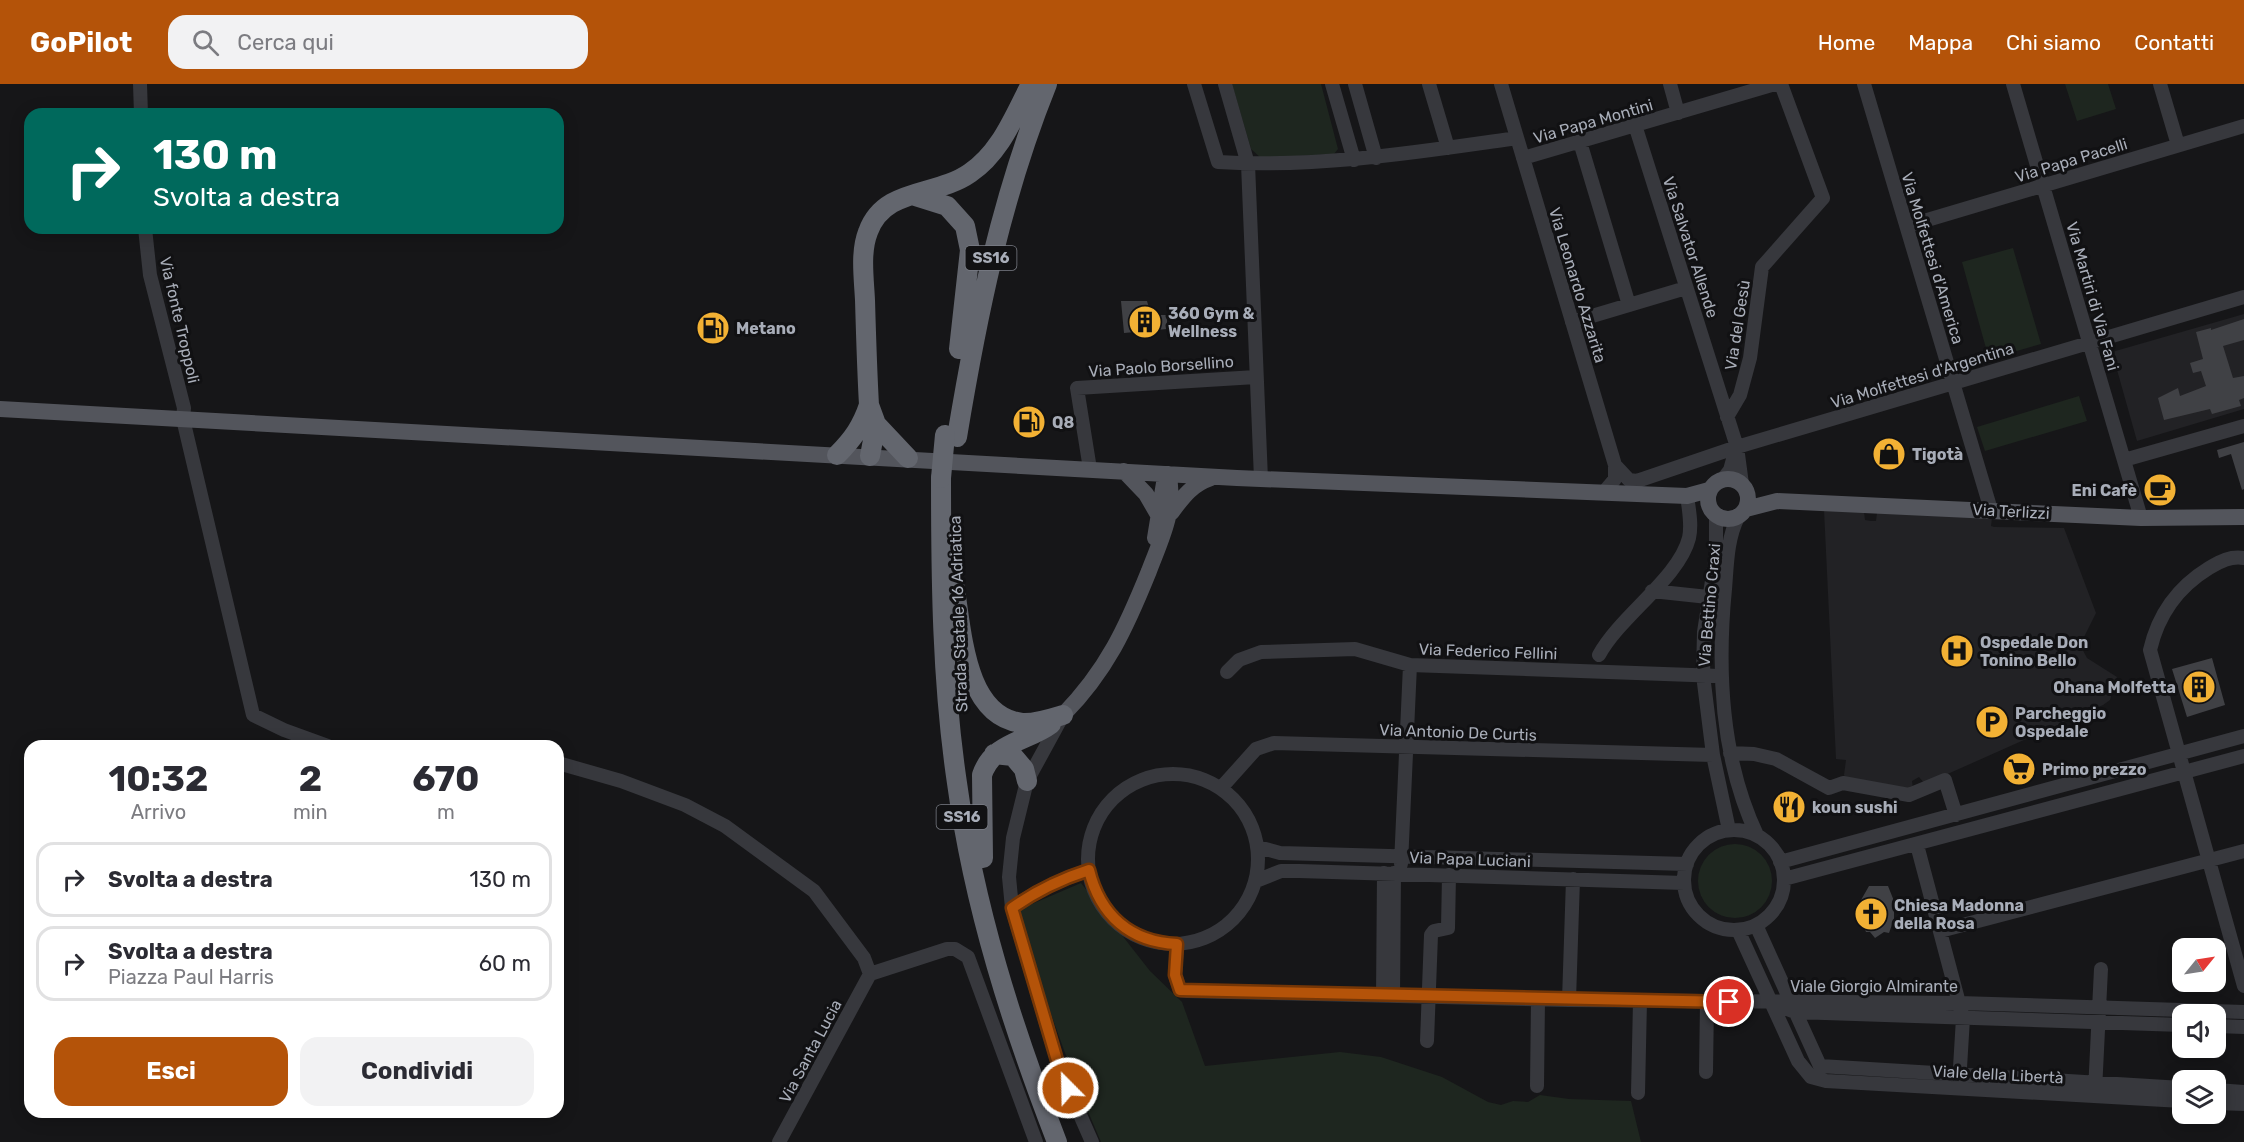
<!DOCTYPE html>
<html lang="it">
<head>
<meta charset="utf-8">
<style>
	:root { --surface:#fff; --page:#f2f2f3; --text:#2b2b33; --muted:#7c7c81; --line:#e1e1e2; --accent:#b45309 }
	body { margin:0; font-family:Rubik,sans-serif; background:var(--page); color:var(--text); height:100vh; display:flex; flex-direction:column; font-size:22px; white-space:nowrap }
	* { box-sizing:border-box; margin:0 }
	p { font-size:20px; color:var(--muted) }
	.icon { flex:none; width:33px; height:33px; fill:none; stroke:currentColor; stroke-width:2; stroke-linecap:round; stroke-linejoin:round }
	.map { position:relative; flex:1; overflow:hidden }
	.panel { position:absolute; left:24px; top:656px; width:540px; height:378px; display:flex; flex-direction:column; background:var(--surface); border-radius:18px; box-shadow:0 3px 15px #0003 }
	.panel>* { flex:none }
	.top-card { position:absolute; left:24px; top:24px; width:540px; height:126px; border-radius:18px; box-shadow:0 3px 15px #0003; background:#00695c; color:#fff; overflow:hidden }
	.needle { width:39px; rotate:60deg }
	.fabs { position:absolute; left:2172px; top:854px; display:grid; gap:12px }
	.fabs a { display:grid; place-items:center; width:54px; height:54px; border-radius:12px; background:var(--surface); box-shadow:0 3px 15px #0003; font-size:30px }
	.pin { position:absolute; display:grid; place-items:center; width:51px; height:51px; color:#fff; margin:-26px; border:3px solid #fff; border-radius:50%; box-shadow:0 2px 6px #0007 }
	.me { position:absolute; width:66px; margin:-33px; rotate:337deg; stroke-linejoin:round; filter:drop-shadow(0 0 4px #0008) }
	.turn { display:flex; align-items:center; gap:21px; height:126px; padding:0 30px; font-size:27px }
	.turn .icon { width:78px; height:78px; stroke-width:2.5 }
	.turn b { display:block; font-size:42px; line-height:51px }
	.eta { display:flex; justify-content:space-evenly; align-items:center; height:102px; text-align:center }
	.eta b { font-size:36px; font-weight:700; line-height:42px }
	.primary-button { display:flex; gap:12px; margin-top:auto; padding:12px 30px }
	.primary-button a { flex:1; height:69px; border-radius:18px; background:var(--accent); color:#fff; font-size:24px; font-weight:700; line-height:69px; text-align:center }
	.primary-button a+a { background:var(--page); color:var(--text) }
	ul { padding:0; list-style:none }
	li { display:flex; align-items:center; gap:18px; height:75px; margin:0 12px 9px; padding:0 18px; border:3px solid var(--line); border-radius:18px }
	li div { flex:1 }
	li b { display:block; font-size:22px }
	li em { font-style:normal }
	header { display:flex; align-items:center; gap:36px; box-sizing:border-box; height:84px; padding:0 30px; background:var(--accent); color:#fff }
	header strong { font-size:28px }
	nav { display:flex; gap:33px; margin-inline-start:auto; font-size:21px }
	.search { width:420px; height:54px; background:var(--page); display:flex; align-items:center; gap:15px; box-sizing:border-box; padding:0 21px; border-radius:18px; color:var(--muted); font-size:22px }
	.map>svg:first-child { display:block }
	.built { fill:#222225 }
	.green { fill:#1e261f }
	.building { fill:#404145 }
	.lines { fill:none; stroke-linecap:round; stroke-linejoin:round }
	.minor { stroke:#37383d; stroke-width:14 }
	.major { stroke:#53555c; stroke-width:16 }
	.highway { stroke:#63666e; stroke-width:20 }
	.highway-bridge { stroke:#63666e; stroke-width:20 }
	.route-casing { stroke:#753606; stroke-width:15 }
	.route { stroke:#b45309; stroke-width:10 }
	.labels { text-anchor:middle; stroke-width:6; stroke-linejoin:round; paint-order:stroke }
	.shield { fill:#111113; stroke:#7b7e86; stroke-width:1.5 }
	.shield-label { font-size:15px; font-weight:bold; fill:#a8adb8 }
	.street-label { font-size:16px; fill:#a8adb8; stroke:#111113 }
	.poi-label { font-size:16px; font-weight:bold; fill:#a8adb8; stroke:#111113; text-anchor:start }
</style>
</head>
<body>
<header>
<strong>GoPilot</strong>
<div class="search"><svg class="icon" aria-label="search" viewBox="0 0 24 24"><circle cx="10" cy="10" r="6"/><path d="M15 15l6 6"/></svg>Cerca qui</div>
<nav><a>Home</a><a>Mappa</a><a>Chi siamo</a><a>Contatti</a></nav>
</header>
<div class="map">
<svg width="2244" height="1058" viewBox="0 0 2244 1058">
	<rect width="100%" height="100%" fill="#161618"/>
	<path class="built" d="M2244 230V325L2137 357 2112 268Z
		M1824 426 1864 428 1865 436 1871 437H1876L1877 429 1992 434 1991 442 1994 443 2064 444 2096 529 2080 561 2087 574 2117 593 2110 616 2103 621 1925 700 1919 693 1912 697 1913 705 1846 694 1844 691 1846 676 1836 675Z"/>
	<path class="green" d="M1232 0H1321L1338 65 1334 70 1261 74 1251 65Z
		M2065 0H2108L2116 25 2077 37Z
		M2013 164 2041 260 1989 275 1962 178Z
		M2079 312 2087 337 1985 367 1977 343Z
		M1698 797a37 37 0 1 1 74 0a37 37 0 1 1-74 0Z
		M1081 799 1150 887 1182 918 1205 982 1340 968 1381 973 1442 993 1488 1018 1501 1021 1513 1017 1528 1018 1540 1011 1569 1015 1631 1017 1641 1058H1101C1068 982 1041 906 1018 826Z"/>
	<path class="building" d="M1121 217H1147L1151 231H1167V245L1124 249Z
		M2244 235V256L2223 262 2233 294 2244 292V314L2239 316 2241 322 2212 330 2210 325 2164 336 2158 314 2178 304 2180 312 2206 302 2201 287 2193 289 2190 279 2203 275 2196 248 2211 244V246Z
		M2244 358V405L2242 406 2231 370 2219 374 2217 366Z
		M2212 574 2225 621 2187 633 2172 585Z
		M1869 802H1888L1894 817V835L1889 849 1884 848 1875 854 1870 848H1866L1860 834 1861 816Z"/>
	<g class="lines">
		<path class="minor" d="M140 0 141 30
			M1194 0 1218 78C1319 84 1418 68 1517 54
			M1225 0 1248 80 1261 395
			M1332 0 1354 76
			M1355 0 1376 74
			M1429 0 1448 64
			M1501 0 1615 381V395L1604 408
			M1670 0 1678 29
			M1864 0 1991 426
			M2013 0 2141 434
			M2160 0 2178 61
			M1635 41 1737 363 1742 400
			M1580 58 1629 221
			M1523 74 1775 0
			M1907 142 2244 42
			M145 144 150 191 184 324 183 335 253 631 284 646 328 662
			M1572 238 1686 204
			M1727 333 1740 311 1750 274 1762 183 1823 114 1781 0
			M2124 376 2244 342
			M1615 381 1629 396 1637 397 1737 363 2244 213
			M1090 385 1077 304 1256 293
			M1723 395 1730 386 1735 368
			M1716 432V471L1704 548 1703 591 1713 671 1729 746
			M1738 433C1727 455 1727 481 1725 505 1717 587 1721 675 1757 751
			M2244 474C2230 472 2221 477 2209 484 2178 503 2158 531 2150 566L2244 902
			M1652 507 1708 513
			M1599 571C1620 532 1679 494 1689 454 1692 441 1689 426 1687 412
			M1227 588 1239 576 1261 568 1355 565 1410 581 1720 592
			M1062 633 1027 697 1013 754 1009 793 1012 824 1059 983 1092 1058
			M1730 669 1754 670 1776 675 1829 704 1843 699 1909 711 1945 696 1956 731
			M558 679 621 697 685 721 725 742 814 807 864 874 870 890
			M1088 775a85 85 0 1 1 170 0a85 85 0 1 1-170 0Z
			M1221 704 1256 665 1274 659 1713 671
			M1684 796a50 50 0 1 1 100 0a50 50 0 1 1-100 0Z
			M1917 761 1963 934 1959 1000
			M1258 763 1280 769 1687 780
			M1780 778 2244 652
			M1401 780 1410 581
			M1784 795 2244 672
			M1256 797 1281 787H1299L1684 799
			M1012 824C1036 807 1061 795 1089 786
			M1756 841 1820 982
			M1738 846 1798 977 1811 993 1826 997 2182 1017
			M1940 847 2244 767
			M1177 860 1175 891 1180 906 1187 907 1569 916 1959 919 2244 928
			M870 890 947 865H955L968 873 1036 1058
			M1383 912 1384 789
			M1393 912 1394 789
			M1569 916 1573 795
			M1777 921 1795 928 2182 941
			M2216 942 2244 943
			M1427 957 1431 851 1434 847 1448 844 1449 791
			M1820 982 2182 1004
			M1706 988 1707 918
			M1537 1002 1538 915
			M2216 1006 2244 1008
			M2095 1007 2101 885
			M1638 1009 1640 917
			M2216 1019 2244 1020
			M779 1058 870 890"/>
		<path class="major" d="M0 325 1237 394 1687 412 1709 406
			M1124 387 1146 410 1157 429
			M1708 415a20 20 0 1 1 40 0a20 20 0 1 1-40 0Z
			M1746 425 1777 417 2141 434 2244 433
			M1171 429C1183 413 1191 401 1211 394
			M1155 454 1164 399
			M1063 631C1107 586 1126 544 1149 487 1161 455 1177 425 1168 390"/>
		<path class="highway" d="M912 111 947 122 965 142 970 166 959 265
			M957 353C977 232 1001 114 1047 0
			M837 371C853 355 862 342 869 321
			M870 372 876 340
			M908 374 876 340 869 321C867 286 866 251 865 216 864 195 860 168 868 148 884 103 936 113 970 89 1001 68 1014 32 1031 0
			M941 394C941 496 942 598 957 699 974 823 1012 942 1057 1058
			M953 494C962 540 962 632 1022 639 1035 640 1050 635 1063 631
			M994 670 1013 672 1024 685 1027 697
			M983 774 982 691C993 658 1027 658 1051 640"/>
		<path class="highway-bridge" d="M941 394 945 351"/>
	</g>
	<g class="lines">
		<defs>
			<path id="route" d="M1068 1004 1059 983 1012 824C1036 807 1061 795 1089 786 1100 831 1130 858 1177 860L1175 891 1180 906 1729 918"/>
		</defs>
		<use href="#route" class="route-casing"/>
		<use href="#route" class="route"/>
	</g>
	<defs>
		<symbol id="building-disc" viewBox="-11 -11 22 22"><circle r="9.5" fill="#f2b134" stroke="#111113"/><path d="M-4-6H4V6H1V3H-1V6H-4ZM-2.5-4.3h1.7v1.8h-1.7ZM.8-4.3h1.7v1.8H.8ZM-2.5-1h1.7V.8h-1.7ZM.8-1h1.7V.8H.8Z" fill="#111"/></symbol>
		<symbol id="fuel-disc" viewBox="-11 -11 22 22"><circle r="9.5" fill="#f2b134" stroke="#111113"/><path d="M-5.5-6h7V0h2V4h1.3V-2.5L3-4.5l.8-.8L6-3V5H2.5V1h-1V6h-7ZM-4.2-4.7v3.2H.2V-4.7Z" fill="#111"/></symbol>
		<symbol id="shop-disc" viewBox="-11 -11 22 22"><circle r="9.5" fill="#f2b134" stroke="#111113"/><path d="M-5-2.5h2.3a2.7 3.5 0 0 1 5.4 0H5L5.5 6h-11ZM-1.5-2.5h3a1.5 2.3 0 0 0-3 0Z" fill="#111"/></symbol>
		<symbol id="cafe-disc" viewBox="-11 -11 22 22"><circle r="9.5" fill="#f2b134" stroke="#111113"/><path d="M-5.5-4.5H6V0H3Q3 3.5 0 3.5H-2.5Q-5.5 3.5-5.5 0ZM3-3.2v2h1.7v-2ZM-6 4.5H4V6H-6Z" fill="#111"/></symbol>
		<symbol id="hospital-disc" viewBox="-11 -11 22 22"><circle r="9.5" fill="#f2b134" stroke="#111113"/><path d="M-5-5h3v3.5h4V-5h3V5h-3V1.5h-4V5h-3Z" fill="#111"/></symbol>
		<symbol id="parking-disc" viewBox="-11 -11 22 22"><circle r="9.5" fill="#f2b134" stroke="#111113"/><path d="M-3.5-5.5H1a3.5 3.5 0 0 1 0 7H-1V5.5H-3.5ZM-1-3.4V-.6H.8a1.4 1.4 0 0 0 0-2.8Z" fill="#111"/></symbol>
		<symbol id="supermarket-disc" viewBox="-11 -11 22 22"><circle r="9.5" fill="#f2b134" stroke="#111113"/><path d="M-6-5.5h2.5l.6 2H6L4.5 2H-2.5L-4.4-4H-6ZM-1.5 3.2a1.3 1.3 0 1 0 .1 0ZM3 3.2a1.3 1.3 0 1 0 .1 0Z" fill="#111"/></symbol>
		<symbol id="restaurant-disc" viewBox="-11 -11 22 22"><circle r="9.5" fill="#f2b134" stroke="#111113"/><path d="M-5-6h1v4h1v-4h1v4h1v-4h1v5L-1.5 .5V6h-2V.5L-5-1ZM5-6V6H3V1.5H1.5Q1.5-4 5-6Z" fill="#111"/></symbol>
		<symbol id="church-disc" viewBox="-11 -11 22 22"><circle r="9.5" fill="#f2b134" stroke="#111113"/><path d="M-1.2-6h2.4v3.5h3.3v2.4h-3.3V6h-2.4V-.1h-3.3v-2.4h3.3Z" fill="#111"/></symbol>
	</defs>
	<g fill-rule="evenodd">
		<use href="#building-disc" x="1126" y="219" width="38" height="38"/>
		<use href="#fuel-disc" x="694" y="225" width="38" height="38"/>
		<use href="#fuel-disc" x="1010" y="319" width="38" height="38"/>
		<use href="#shop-disc" x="1870" y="351" width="38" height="38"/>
		<use href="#cafe-disc" x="2141" y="387" width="38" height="38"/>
		<use href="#hospital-disc" x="1938" y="548" width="38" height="38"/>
		<use href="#building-disc" x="2180" y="584" width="38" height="38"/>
		<use href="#parking-disc" x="1973" y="619" width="38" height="38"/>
		<use href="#supermarket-disc" x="2000" y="666" width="38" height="38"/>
		<use href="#restaurant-disc" x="1770" y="704" width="38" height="38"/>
		<use href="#church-disc" x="1852" y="811" width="38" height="38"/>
	</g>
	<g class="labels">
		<g class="shield">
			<rect x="965.5" y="162" width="51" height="24" rx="4.5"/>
			<rect x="936.5" y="721" width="51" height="24" rx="4.5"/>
		</g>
		<g class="shield-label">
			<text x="991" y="179">SS16</text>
			<text x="962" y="738">SS16</text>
		</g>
		<g class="street-label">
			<text transform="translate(1593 37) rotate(-16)" y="6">Via Papa Montini</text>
			<text transform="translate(2071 76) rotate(-17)" y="6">Via Papa Pacelli</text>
			<text transform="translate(1691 163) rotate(72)" y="6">Via Salvator Allende</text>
			<text transform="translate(1933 174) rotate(73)" y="6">Via Molfettesi d'America</text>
			<text transform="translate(1578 201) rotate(73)" y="6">Via Leonardo Azzarita</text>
			<text transform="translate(2093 212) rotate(74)" y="6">Via Martiri di Via Fani</text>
			<text transform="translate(180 236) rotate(77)" y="6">Via fonte Troppoli</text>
			<text transform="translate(1737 241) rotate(-81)" y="6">Via del Gesù</text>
			<text transform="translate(1161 282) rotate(-4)" y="6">Via Paolo Borsellino</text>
			<text transform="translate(1922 291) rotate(-17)" y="6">Via Molfettesi d'Argentina</text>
			<text transform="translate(2011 427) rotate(3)" y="6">Via Terlizzi</text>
			<text transform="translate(1709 521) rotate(-85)" y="6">Via Bettino Craxi</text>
			<text transform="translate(958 530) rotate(-92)" y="6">Strada Statale 16 Adriatica</text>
			<text transform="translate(1488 567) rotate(2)" y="6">Via Federico Fellini</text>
			<text transform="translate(1458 648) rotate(2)" y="6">Via Antonio De Curtis</text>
			<text transform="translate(1470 775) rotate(2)" y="6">Via Papa Luciani</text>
			<text x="1874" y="908">Viale Giorgio Almirante</text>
			<text transform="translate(810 967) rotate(-62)" y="6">Via Santa Lucia</text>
			<text transform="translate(1998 990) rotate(3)" y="6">Viale della Libertà</text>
		</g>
		<g class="poi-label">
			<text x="1168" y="235">360 Gym &amp;<tspan x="1168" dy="18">Wellness</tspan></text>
			<text x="736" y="250">Metano</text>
			<text x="1052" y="344">Q8</text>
			<text x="1912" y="376">Tigotà</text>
			<text x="2137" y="412" text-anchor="end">Eni Cafè</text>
			<text x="1980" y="564">Ospedale Don<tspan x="1980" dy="18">Tonino Bello</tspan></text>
			<text x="2176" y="609" text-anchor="end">Ohana Molfetta</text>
			<text x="2015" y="635">Parcheggio<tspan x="2015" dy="18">Ospedale</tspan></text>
			<text x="2042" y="691">Primo prezzo</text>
			<text x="1812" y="729">koun sushi</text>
			<text x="1894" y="827">Chiesa Madonna<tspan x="1894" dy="18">della Rosa</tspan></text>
		</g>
	</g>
</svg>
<div class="fabs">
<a><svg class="needle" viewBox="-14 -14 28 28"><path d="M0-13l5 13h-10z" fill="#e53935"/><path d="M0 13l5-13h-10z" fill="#7c7c81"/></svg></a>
<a><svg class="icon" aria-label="sound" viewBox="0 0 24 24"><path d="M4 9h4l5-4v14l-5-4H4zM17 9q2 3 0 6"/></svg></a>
<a><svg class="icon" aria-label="layers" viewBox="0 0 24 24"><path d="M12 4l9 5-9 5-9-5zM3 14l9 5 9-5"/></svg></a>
</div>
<div class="pin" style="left:1729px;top:918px;background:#d93025"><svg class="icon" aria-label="arrive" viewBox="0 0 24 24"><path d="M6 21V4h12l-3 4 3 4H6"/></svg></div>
<svg class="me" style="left:1068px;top:1004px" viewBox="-20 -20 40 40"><circle r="17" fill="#b45309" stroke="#fff" stroke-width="3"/><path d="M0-11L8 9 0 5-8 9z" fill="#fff"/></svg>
<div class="top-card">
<div class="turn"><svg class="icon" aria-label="right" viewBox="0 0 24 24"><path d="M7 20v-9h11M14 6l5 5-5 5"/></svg><div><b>130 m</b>Svolta a destra</div></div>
</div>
<section class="panel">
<div class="eta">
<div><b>10:32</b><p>Arrivo</p></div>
<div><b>2</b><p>min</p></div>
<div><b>670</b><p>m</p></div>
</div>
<ul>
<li><svg class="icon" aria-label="right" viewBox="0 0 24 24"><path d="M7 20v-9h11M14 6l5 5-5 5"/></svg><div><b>Svolta a destra</b></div><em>130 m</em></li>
<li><svg class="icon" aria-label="right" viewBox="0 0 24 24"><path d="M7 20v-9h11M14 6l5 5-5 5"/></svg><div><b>Svolta a destra</b><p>Piazza Paul Harris</p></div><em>60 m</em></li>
</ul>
<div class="primary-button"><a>Esci</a><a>Condividi</a></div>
</section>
</div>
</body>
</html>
